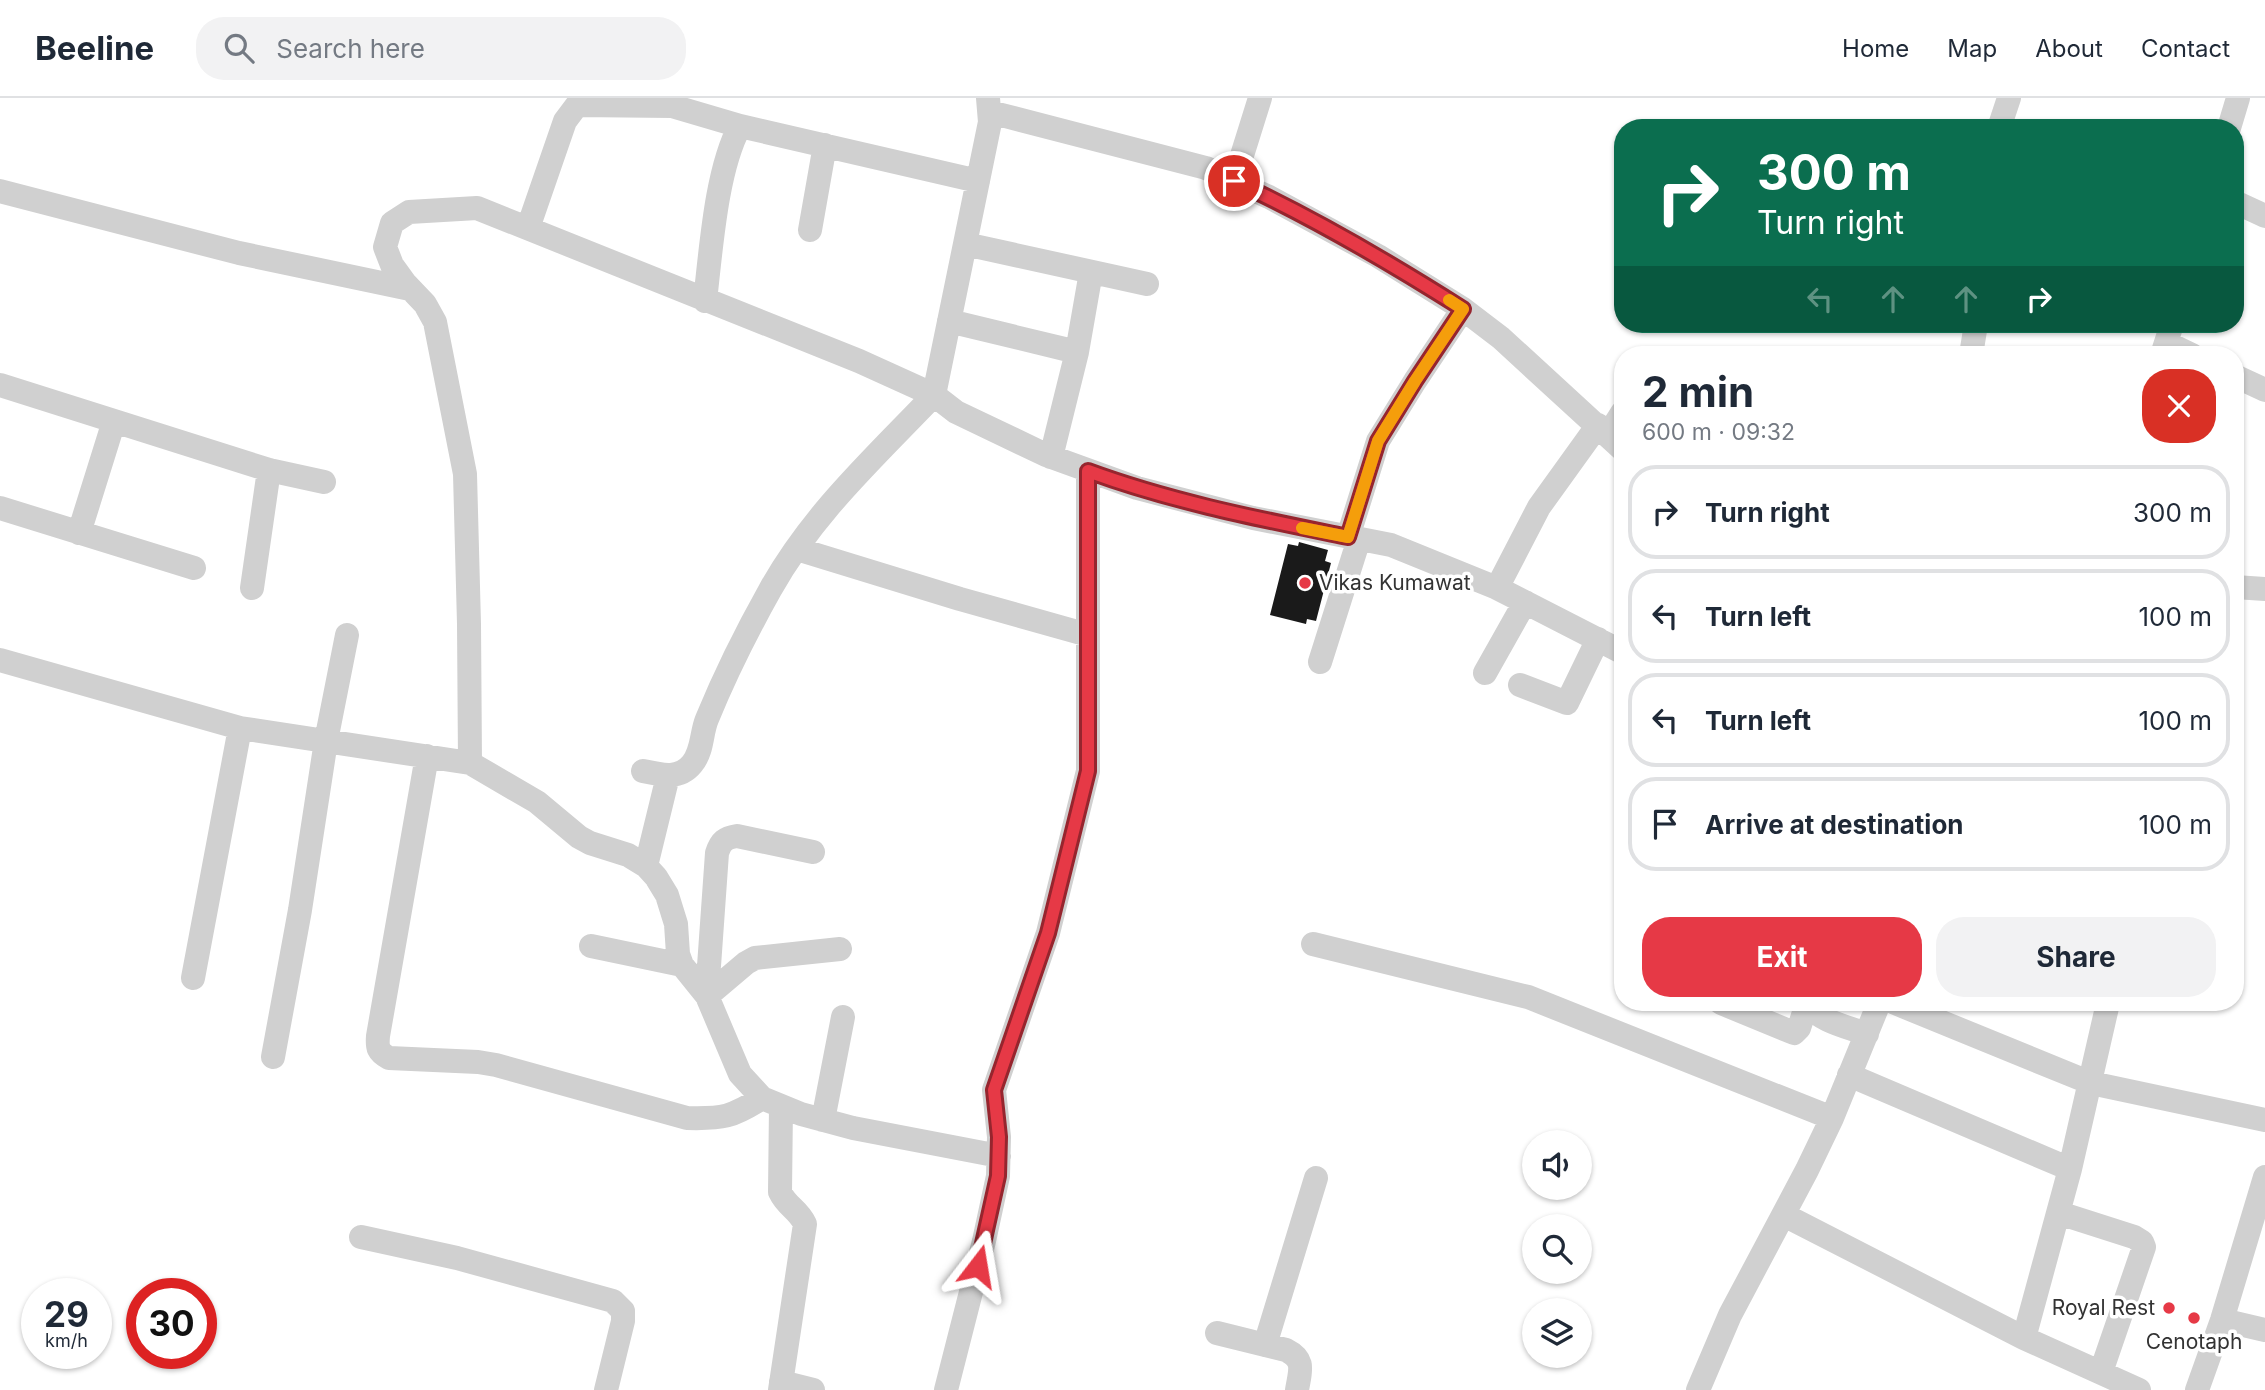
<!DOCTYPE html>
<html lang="en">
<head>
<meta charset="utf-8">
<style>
	:root { --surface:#fff; --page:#f2f2f3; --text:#1f2937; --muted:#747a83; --line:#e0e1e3; --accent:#e63946 }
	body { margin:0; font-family:Inter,sans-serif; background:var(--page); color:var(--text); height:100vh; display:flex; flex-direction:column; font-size:26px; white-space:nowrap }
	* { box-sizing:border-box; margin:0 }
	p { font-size:23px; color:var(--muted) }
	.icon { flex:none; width:38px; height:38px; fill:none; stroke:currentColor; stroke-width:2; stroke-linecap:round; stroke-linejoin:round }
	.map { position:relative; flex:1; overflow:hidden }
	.side { position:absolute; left:1614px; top:248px; width:630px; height:665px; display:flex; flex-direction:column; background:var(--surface); border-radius:28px; box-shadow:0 2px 5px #0004 }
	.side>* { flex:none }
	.guide { position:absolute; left:1614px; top:21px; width:630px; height:214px; border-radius:28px; box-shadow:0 2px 5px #0004; background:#0b6e4f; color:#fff; overflow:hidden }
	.tools { position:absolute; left:1522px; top:1032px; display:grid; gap:14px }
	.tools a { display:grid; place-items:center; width:70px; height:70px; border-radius:50%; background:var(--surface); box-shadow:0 2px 5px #0004; font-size:35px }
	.speed { position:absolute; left:21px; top:1180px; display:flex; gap:14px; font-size:35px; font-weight:700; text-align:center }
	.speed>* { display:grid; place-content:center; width:91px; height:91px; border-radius:50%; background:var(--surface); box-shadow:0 2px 5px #0004; line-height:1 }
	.speed small { font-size:18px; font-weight:400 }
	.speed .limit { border:10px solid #d22; background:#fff; color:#111 }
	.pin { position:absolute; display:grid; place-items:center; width:60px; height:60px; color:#fff; margin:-30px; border:4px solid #fff; border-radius:50%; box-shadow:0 2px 7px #0007 }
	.me { position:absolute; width:77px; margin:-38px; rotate:14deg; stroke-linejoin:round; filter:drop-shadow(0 0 5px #0008) }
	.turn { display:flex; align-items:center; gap:24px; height:147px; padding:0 28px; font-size:32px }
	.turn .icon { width:91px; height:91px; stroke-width:2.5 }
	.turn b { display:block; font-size:49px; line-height:60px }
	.lanes { display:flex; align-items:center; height:66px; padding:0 28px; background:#0003; justify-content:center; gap:35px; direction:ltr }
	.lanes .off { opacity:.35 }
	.round { display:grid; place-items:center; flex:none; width:74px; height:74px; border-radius:28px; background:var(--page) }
	.headline { display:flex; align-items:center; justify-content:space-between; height:119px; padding:0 28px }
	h1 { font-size:42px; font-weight:700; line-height:52px }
	.primary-button { display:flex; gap:14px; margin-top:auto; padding:14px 28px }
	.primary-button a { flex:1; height:80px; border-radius:28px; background:var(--accent); color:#fff; font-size:28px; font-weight:700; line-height:80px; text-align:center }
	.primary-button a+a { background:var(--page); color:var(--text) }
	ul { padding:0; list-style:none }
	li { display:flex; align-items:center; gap:21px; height:94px; margin:0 14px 10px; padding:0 14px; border:4px solid var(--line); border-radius:28px }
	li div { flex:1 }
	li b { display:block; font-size:26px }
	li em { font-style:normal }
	header { display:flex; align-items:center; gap:42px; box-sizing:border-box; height:98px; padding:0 35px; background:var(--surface); border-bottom:2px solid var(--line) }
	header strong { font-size:33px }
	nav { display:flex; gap:38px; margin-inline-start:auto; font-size:24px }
	.search { width:490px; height:63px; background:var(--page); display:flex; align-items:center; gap:18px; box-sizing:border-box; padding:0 24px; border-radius:28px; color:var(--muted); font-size:26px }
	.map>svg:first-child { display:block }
	.building { fill:#1a1a1a }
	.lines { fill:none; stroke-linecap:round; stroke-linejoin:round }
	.minor { stroke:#d0d0d0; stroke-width:24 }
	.route-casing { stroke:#96252e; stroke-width:18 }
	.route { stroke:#e63946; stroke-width:12 }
	.slow { stroke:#f59e0b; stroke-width:12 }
	.poi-dot { fill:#e63946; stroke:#fff; stroke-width:2.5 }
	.labels { text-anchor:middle; stroke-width:7; stroke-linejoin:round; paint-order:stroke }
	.poi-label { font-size:21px; fill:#333; stroke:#fff; text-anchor:start }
</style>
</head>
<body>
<header>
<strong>Beeline</strong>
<div class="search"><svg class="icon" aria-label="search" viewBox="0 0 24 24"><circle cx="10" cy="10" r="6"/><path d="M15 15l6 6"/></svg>Search here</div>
<nav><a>Home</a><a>Map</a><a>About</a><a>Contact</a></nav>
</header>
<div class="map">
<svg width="2265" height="1292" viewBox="0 0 2265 1292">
	<rect width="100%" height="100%" fill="#fff"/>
	<path class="building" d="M1299 444 1328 452 1325 463 1331 465 1316 523 1307 521 1306 526 1270 517 1288 446 1298 448Z"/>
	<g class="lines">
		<path class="minor" d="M988 0 990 24 934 297 956 314 1046 357 1137 390 1253 420 1391 447 1497 490 1622 554
			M990 14 1206 70 1269 99 1378 158 1463 211
			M1999 30 2009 0
			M2229 30 2238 0
			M1234 83 1260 0
			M0 93 239 155 410 191
			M2235 104 2265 118
			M528 130 565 23 577 7 672 8 740 28
			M810 132 825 47
			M965 146 1147 186
			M705 203C711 152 716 72 740 28L978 83
			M949 223 1077 254
			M2167 245 2192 257
			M1971 257 1976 226
			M2162 257 2172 226
			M2235 278 2265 292
			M0 287 269 372 324 384
			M1608 337 1622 315
			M1051 359 1077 254 1091 174
			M0 410 194 470
			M79 435 114 323
			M1348 439 1378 343 1415 283 1463 211 1501 240 1622 351
			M797 451 960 501 1088 537
			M2235 489 2265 491
			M252 490 269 372
			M1497 490 1539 409 1598 327
			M0 562 240 630 470 665 537 704 579 739 590 745 628 757 646 768 656 779 667 797 676 826 678 856 682 867 707 898 740 976 762 1000 801 1016 853 1030 999 1058
			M1320 564 1359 441
			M1485 575 1525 504
			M1520 587 1567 605 1598 541
			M427 658 378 938C377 950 378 954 389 960L478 964 496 967 687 1020C723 1021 732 1019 762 1000
			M470 665 469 526 465 376 435 224 425 206 405 185 392 167 385 149 392 125 409 114 477 110 859 263 934 297C874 360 813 415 770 492 747 533 725 577 707 621 701 635 703 653 692 666 679 682 661 677 643 673
			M646 768 668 678
			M1313 846 1528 899 1832 1020
			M591 848 682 867
			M193 880 240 630
			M700 888 709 868 717 755C721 743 725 740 737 738L813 754
			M707 898 746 865 755 860 840 851
			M1721 905 1794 935 1799 930 1807 905
			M1807 905C1818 923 1848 929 1867 936
			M1895 905 2091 985 2265 1022
			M2108 905 2070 1071 2024 1240 2139 1292
			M273 959 300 812 326 643 347 537
			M1849 977 2070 1071
			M823 1022 843 919
			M2059 1115 2134 1139 2142 1144 2144 1149 2101 1274
			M1784 1117 2024 1240
			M361 1139 457 1160 613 1203 623 1213V1223L606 1292
			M2222 1222 2265 1232
			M1217 1235 1286 1252C1306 1262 1300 1273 1297 1292
			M1265 1247 1316 1080
			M781 1284 813 1292
			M780 1292 805 1126C798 1111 787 1109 780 1094L781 1008
			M946 1292 984 1143 998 1078 999 1039 994 992 1048 835 1088 673V373
			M1698 1292 1730 1217 1807 1072 1832 1020 1879 905
			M2197 1292 2222 1222 2265 1079"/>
	</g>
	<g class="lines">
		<defs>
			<path id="route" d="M978 1168 998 1078 999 1039 994 992 1048 835 1088 673V373C1172 404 1260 421 1348 439L1378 343 1415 283 1463 211C1389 164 1314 120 1234 83"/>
		</defs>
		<use href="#route" class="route-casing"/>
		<use href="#route" class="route"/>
		<path class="slow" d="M1302 430 1348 439 1378 343 1415 283 1463 211 1449 202"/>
	</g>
	<g class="poi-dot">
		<circle cx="1305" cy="485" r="7"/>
		<circle cx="2169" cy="1210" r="7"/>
		<circle cx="2194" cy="1220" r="7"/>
	</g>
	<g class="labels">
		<g class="poi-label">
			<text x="1319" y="492">Vikas Kumawat</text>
			<text x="2155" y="1217" text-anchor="end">Royal Rest</text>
			<text x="2194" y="1251" text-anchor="middle">Cenotaph</text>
		</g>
	</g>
</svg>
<div class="tools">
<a><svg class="icon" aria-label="sound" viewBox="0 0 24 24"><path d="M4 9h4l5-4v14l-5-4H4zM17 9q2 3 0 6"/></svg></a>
<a><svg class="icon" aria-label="search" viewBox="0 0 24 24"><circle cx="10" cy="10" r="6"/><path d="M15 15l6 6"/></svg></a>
<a><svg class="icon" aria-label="layers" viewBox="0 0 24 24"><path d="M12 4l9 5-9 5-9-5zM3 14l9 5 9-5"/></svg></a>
</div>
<div class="speed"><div>29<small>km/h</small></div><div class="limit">30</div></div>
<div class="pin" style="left:1234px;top:83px;background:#d93025"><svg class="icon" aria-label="arrive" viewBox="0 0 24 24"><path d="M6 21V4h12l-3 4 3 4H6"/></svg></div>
<svg class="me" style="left:978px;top:1168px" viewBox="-20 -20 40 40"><path d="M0-17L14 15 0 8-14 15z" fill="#e63946" stroke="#fff" stroke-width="4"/></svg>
<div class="guide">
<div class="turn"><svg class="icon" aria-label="right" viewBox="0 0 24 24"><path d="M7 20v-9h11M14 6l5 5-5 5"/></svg><div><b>300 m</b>Turn right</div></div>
<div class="lanes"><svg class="icon off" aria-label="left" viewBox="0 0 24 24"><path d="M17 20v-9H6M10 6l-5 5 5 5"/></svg><svg class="icon off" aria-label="ahead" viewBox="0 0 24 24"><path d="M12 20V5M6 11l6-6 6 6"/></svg><svg class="icon off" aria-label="ahead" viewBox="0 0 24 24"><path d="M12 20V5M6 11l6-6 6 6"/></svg><svg class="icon" aria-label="right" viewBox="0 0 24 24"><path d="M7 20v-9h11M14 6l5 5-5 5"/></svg></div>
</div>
<section class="side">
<div class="headline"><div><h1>2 min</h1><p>600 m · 09:32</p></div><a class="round" style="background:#d93025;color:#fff"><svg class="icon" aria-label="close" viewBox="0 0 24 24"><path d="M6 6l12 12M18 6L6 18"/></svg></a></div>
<ul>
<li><svg class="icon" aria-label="right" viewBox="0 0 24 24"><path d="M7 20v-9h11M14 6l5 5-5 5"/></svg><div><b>Turn right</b></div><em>300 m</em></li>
<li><svg class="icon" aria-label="left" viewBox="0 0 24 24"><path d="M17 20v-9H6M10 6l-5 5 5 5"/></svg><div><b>Turn left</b></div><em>100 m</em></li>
<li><svg class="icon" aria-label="left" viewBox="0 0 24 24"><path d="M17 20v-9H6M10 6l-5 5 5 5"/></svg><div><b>Turn left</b></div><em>100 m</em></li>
<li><svg class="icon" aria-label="arrive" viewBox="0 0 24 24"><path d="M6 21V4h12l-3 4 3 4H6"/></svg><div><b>Arrive at destination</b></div><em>100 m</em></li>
</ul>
<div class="primary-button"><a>Exit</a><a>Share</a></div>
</section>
</div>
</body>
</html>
